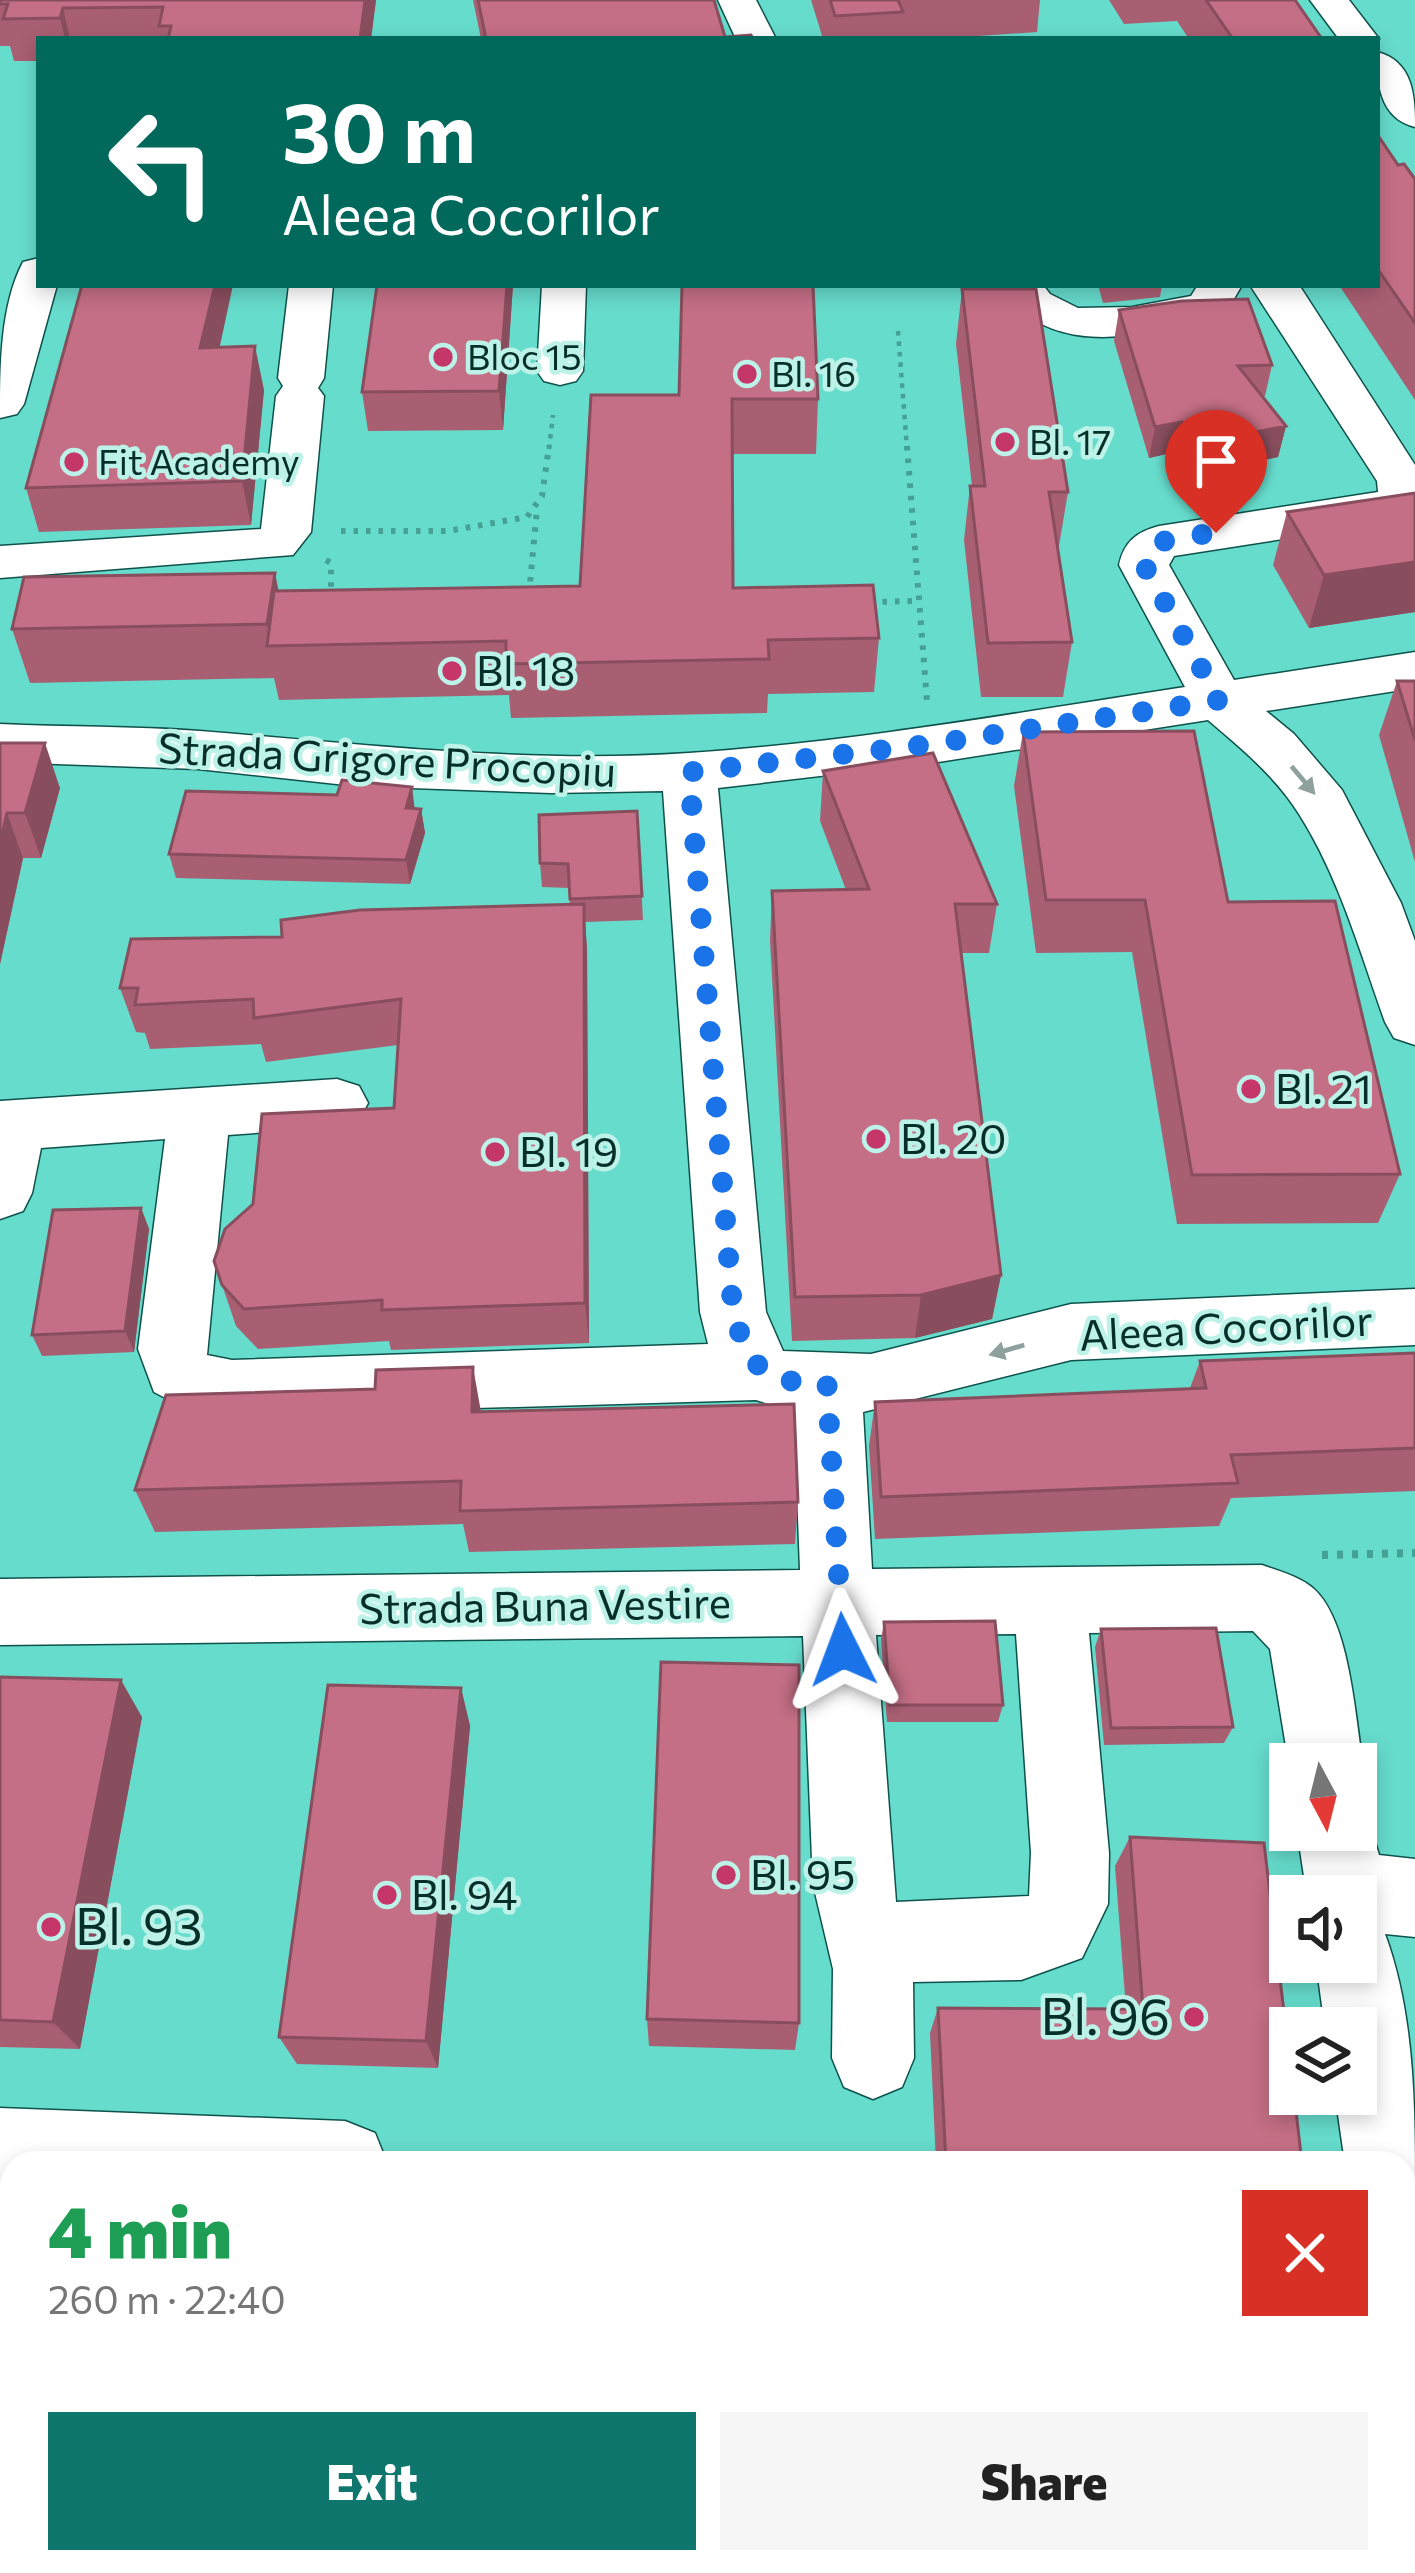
<!DOCTYPE html>
<html lang="en">
<head>
<meta charset="utf-8">
<style>
	:root { --surface:#fff; --page:#f6f6f6; --text:#222; --muted:#767676; --accent:#0f766e }
	body { margin:0; font-family:Commissioner,sans-serif; background:var(--page); color:var(--text); height:100vh; display:flex; flex-direction:column; font-size:45px; white-space:nowrap }
	* { box-sizing:border-box; margin:0 }
	p { font-size:39px; color:var(--muted) }
	.icon { flex:none; width:66px; height:66px; fill:none; stroke:currentColor; stroke-width:2; stroke-linecap:round; stroke-linejoin:round }
	.map { position:relative; flex:1; overflow:hidden }
	.panel { position:absolute; left:0px; top:2151px; width:1416px; height:423px; display:flex; flex-direction:column; background:var(--surface); border-radius:36px 36px 0 0; box-shadow:0 6px 18px #0003 }
	.panel>* { flex:none }
	.top-card { position:absolute; left:36px; top:36px; width:1344px; height:252px; border-radius:0px; box-shadow:0 6px 18px #0003; background:#00695c; color:#fff; overflow:hidden }
	.needle { width:78px; rotate:173deg }
	.controls { position:absolute; left:1269px; top:1743px; display:grid; gap:24px }
	.controls a { display:grid; place-items:center; width:108px; height:108px; border-radius:0px; background:var(--surface); box-shadow:0 6px 18px #0003; font-size:60px }
	.pin { position:absolute; display:grid; place-items:center; width:102px; height:102px; color:#fff; margin:-123px -51px; border-radius:50% 50% 50% 0; rotate:-45deg; box-shadow:0 0 12px #0007 }
	.pin .icon { rotate:45deg }
	.me { position:absolute; width:132px; margin:-66px; rotate:357deg; stroke-linejoin:round; filter:drop-shadow(0 0 9px #0008) }
	.turn { display:flex; align-items:center; gap:42px; height:252px; padding:0 48px; font-size:54px }
	.turn .icon { width:156px; height:156px; stroke-width:2.5 }
	.turn b { display:block; font-size:84px; line-height:102px }
	.round { display:grid; place-items:center; flex:none; width:126px; height:126px; border-radius:0px; background:var(--page) }
	.overview { display:flex; align-items:center; justify-content:space-between; height:204px; padding:0 48px }
	h1 { font-size:72px; font-weight:800; line-height:90px; color:#1e9e55 }
	.action { display:flex; gap:24px; margin-top:auto; padding:24px 48px }
	.action a { flex:1; height:138px; border-radius:0px; background:var(--accent); color:#fff; font-size:48px; font-weight:800; line-height:138px; text-align:center }
	.action a+a { background:var(--page); color:var(--text) }
	.map>svg:first-child { display:block }
	.lines { fill:none; stroke-linecap:round; stroke-linejoin:round }
	.minor-casing { stroke:#0d524b; stroke-width:3 }
	.major-casing { stroke:#0d524b; stroke-width:3 }
	.path-far3 { stroke:#45a095; stroke-width:4.5; stroke-dasharray:4.5 6; stroke-linecap:butt }
	.path-far2 { stroke:#45a095; stroke-width:6; stroke-dasharray:4.5 8; stroke-linecap:butt }
	.path-far1 { stroke:#45a095; stroke-width:8; stroke-dasharray:6 9; stroke-linecap:butt }
	.path { stroke:#45a095; stroke-width:9; stroke-dasharray:8 12; stroke-linecap:butt }
	.minor { fill:#fff; fill-rule:evenodd }
	.major { fill:#fff; fill-rule:evenodd }
	.wall { fill:#a95f72 }
	.shaded-wall { fill:#894e5d }
	.building { fill:#c46f85; stroke:#894e5d; stroke-width:3 }
	.oneway { fill:#8fa19f }
	.route { stroke:#1a73e8; stroke-width:21; stroke-dasharray:0 37.8 }
	.poi-dot { fill:#c43768; stroke:#bdf2e9; stroke-width:4.5 }
	.labels { text-anchor:middle; stroke-width:9; stroke-linejoin:round; paint-order:stroke }
	.far-poi-label { font-size:36px; fill:#072f2a; stroke:#bdf2e9; text-anchor:start }
	.poi-label { font-size:42px; fill:#072f2a; stroke:#bdf2e9; text-anchor:start }
	.street-label { font-size:42px; fill:#072f2a; stroke:#bdf2e9 }
	.near-poi-label { font-size:51px; fill:#072f2a; stroke:#bdf2e9; text-anchor:start }
</style>
</head>
<body>
<div class="map">
<svg width="1415" height="2573" viewBox="0 0 1415 2573">
	<rect width="100%" height="100%" fill="#66dccd"/>
	<g class="lines">
		<defs>
			<path id="minor" d="M718 0H756L776 39H736Z
				M39 258V285H57L24 404 17 414 0 418C0 367 0 306 23 262Z
				M289 285H333L324 378 318 388 324 396 311 532 293 555 0 578V546L261 529 276 396 283 386 278 378Z
				M542 285H586L583 371 576 381 560 385 544 381 537 371Z
				M998 285H1043L1050 294 1078 308 1132 307 1191 296 1198 285H1242L1224 316C1145 335 1051 363 998 285Z
				M1250 285 1301 288 1415 465V513L1385 523 1174 556 1169 565 1234 680 1415 652V688L1266 711 1294 734 1342 790 1401 903 1415 941V1045L1394 1038 1385 1022C1360 952 1339 877 1299 814 1276 777 1241 748 1208 720L932 763 718 788 766 1312 783 1351 871 1354 1071 1304 1415 1289V1345L1071 1360 863 1412 872 1569 1262 1565C1279 1571 1301 1577 1314 1589 1350 1622 1355 1717 1363 1764L1356 1780V1764H1290V1771L1270 1649 1253 1631 1089 1633 1109 1853 1108 1904 1082 1958 1021 1980 913 1982 914 2058 902 2087 873 2099 844 2087 832 2058 833 1969 813 1884 803 1636 0 1645V1579L800 1570 794 1412 756 1400 200 1416 154 1392 138 1349 165 1139 41 1148 32 1193 23 1211 0 1219V1101L337 1079 359 1086 368 1103 359 1120 337 1127 228 1135 207 1355 232 1360 708 1344 700 1312 663 791 551 793 355 786 198 769 0 762V724C66 727 134 726 200 731 363 744 526 764 689 753 855 742 1021 712 1185 687L1119 565C1124 542 1136 532 1159 526L1378 492 1377 481ZM1016 1634 1031 1853 1029 1896 896 1902 876 1635Z
				M1356 1800 1363 1803 1379 1855 1415 1859V1937L1385 1934C1415 2015 1415 2108 1415 2194L1404 2198V2163H1345L1335 2094H1356V2028H1325L1316 1962H1356V1896H1307L1297 1830H1356Z
				M0 2108 345 2121 375 2133 387 2163H12V2193L0 2192Z
				M1404 2229 1415 2234V2389L1404 2385Z
				M0 2484 12 2485V2562H45L22 2573H0Z
				M237 2562H331L330 2573H236Z
				M532 2562H865L870 2573H537Z"/>
			<path id="major" d="M1310 0H1349L1379 39H1339Z
				M1377 52C1413 61 1415 96 1415 127 1379 118 1377 83 1377 52Z"/>
		</defs>
		<use href="#minor" class="minor-casing"/>
		<use href="#major" class="major-casing"/>
		<path class="path-far3" d="M898 331 907 449
			M549 449 553 415"/>
		<path class="path-far2" d="M907 446 927 701
			M341 531H448L527 517 542 496 549 446
			M326 560 331 563V596
			M529 594 537 509
			M870 602 916 601"/>
		<path class="path-far1" d="M1322 1555 1415 1553"/>
		<path class="path" d="M1113 2562 1114 2573"/>
		<use href="#minor" class="minor"/>
		<use href="#major" class="major"/>
	</g>
	<path class="wall" d="M0 0H376L371 39H39V61H14L10 46H0Z
		M473 0H714L725 37 753 39H481Z
		M811 0H1040L1037 32 935 39H823Z
		M1109 0H1295L1322 39H1189L1177 21 1124 24Z
		M1377 134 1398 165 1415 179V400L1339 285H1377Z
		M377 285H513L503 430 368 431 362 392Z
		M1098 285H1162L1160 297 1103 303Z
		M962 289 1068 492 1059 546H1058L1072 642 1063 697H981L964 540 970 486H972L956 344Z
		M1119 310 1272 365 1265 396H1262L1286 426 1278 457 1192 475 1175 452 1149 458 1114 341Z
		M219 347 264 390 251 525 39 532 26 488Z
		M591 395 818 399 816 454H732L733 588 879 638 874 692 768 694 767 713 511 718 509 695 279 700 274 678 30 683 12 629 278 591 580 586Z
		M1415 493V612L1309 628 1273 565 1287 512Z
		M1397 681H1415V862L1379 735Z
		M1023 732 1400 1174 1378 1223 1177 1224 1132 952 1036 953 1014 786Z
		M0 743 60 788 41 858H23L0 964Z
		M823 771 997 904 989 953H961L1001 1275 992 1319 915 1338 792 1341 770 940 772 891 846 890 820 821Z
		M415 809H421L425 833 410 884 176 878 169 854Z
		M637 811 643 920 585 922 587 950 589 1343 391 1350 389 1341 258 1349 236 1326 214 1261 394 1108 398 1045 266 1062 261 1044 150 1049 145 1033 136 1032 120 988 282 937 570 905 569 888 542 887 540 863Z
		M141 1208 149 1229 134 1352 42 1356 32 1335Z
		M1415 1353V1491L1231 1498 1219 1526 875 1539 869 1446 875 1402 1190 1388 1200 1361Z
		M481 1412 798 1502 795 1544 469 1552 463 1524 155 1532 135 1490Z
		M884 1622 1003 1705 998 1722H887L881 1639Z
		M1101 1629 1233 1727 1224 1743 1104 1745 1095 1647Z
		M0 1677 142 1717 80 2049 0 2047Z
		M461 1688 470 1726 438 2068 297 2064 279 2037Z
		M1130 1837 1302 2163H936L930 2033 938 2008 1126 2009 1115 1866Z
		M647 2019 799 2023 795 2050 649 2046Z
		M12 2176V2351L0 2349V2203Z"/>
	<path class="shaded-wall" d="M365 0H376L371 39H360Z
		M63 8 70 39H65L60 18Z
		M215 285H233L210 392 200 348Z
		M507 285H513L503 430 499 391Z
		M255 346 264 390 251 525 242 481Z
		M1182 422 1175 452 1149 458 1155 427Z
		M1286 426 1278 457 1192 475 1199 444Z
		M1415 562V612L1309 628 1324 575Z
		M275 573 286 627 272 646 267 624Z
		M45 743 60 788 41 858 25 813Z
		M412 787 415 811 406 808Z
		M421 809 425 833 410 884 406 860Z
		M7 813 23 858 0 964V843Z
		M584 904 587 950 589 1343 585 1303Z
		M141 1208 149 1229 134 1352 125 1331Z
		M1001 1275 992 1319 915 1338 921 1295Z
		M473 1367 481 1412H472Z
		M121 1680 142 1717 80 2049 53 2022Z
		M461 1688 470 1726 438 2068 426 2041Z"/>
	<path class="building" d="M0 0H365L360 39H168L171 26H159L163 7 63 8 60 18 3 19 8 4H0Z
		M478 0H714L725 37 751 35 753 39H486Z
		M830 0H898L903 12 835 16Z
		M1206 0H1295L1322 39H1233Z
		M1377 134 1398 165 1404 164 1415 179V323L1377 268Z
		M82 285H215L200 348 255 346 242 481 26 488Z
		M377 285H507L499 391 362 392Z
		M682 285H813L818 399H732L733 588 873 585 879 638 768 640 769 659 506 664V641L267 646 274 591 580 586 591 395H679Z
		M962 289H1036L1068 492H1049L1072 642 988 643 970 486H985Z
		M1248 299 1272 365 1238 366 1286 426 1199 444 1182 422 1155 427 1119 310 1182 301Z
		M1415 493V562L1324 575 1287 512Z
		M275 573 267 624 12 629 24 577Z
		M1397 681H1415V740Z
		M1194 731 1228 902 1335 901 1400 1174 1192 1175 1145 900H1046L1023 732Z
		M0 743H45L25 813H7L0 843Z
		M933 753 997 904H955L1001 1275 921 1295 795 1297 772 891 869 889 823 771Z
		M342 780 412 787 406 808 421 809 406 860 169 854 186 791 337 795Z
		M637 811 642 896 570 899 568 864 540 863 539 815Z
		M584 904 585 1303 382 1310V1300L244 1309 222 1285 214 1261 225 1229 253 1204 262 1114 394 1108 401 999 254 1018 253 999 135 1005 138 988H120L131 939 282 937 281 920 360 910Z
		M141 1208 125 1331 32 1335 53 1210Z
		M1415 1353V1448L1231 1455 1238 1483 881 1497 875 1402 1206 1388 1200 1361Z
		M473 1367 472 1412 794 1404 798 1502 460 1511 461 1481 135 1490 166 1395 375 1389 376 1370Z
		M995 1621 1003 1705H890L884 1622Z
		M1216 1628 1233 1727 1111 1728 1101 1629Z
		M661 1662 799 1665V2023L647 2019Z
		M0 1677 121 1680 53 2022 0 2020Z
		M328 1685 461 1688 426 2041 279 2037Z
		M1130 1837 1264 1843 1290 2063V2094H1294L1302 2163H946L938 2008 1143 2009Z
		M6 2176H12V2337H0V2203Z"/>
	<defs><path id="oneway-solid" d="M-6-.8H1V-3.2L6.5 0L1 3.2V.8H-6Z" transform="scale(3)"/></defs>
	<g class="oneway">
		<use href="#oneway-solid" transform="translate(1303 780) rotate(50)"/>
		<use href="#oneway-solid" transform="translate(1007 1350) rotate(164)"/>
	</g>
	<g class="lines">
		<path class="route" d="M843 1650 827 1384C764 1382 751 1372 733 1312L689 772 932 744 1219 700 1144 565C1151 533 1189 537 1216 533"/>
	</g>
	<g class="poi-dot">
		<circle cx="443" cy="357" r="12"/>
		<circle cx="747" cy="374" r="12"/>
		<circle cx="1005" cy="442" r="12"/>
		<circle cx="74" cy="462" r="12"/>
		<circle cx="452" cy="671" r="12"/>
		<circle cx="1251" cy="1089" r="12"/>
		<circle cx="876" cy="1139" r="12"/>
		<circle cx="495" cy="1152" r="12"/>
		<circle cx="726" cy="1875" r="12"/>
		<circle cx="387" cy="1895" r="12"/>
		<circle cx="51" cy="1927" r="12"/>
		<circle cx="1194" cy="2017" r="12"/>
	</g>
	<g class="labels">
		<g class="far-poi-label">
			<text x="467" y="370">Bloc 15</text>
			<text x="771" y="387">Bl. 16</text>
			<text x="1029" y="455">Bl. 17</text>
			<text x="98" y="475">Fit Academy</text>
		</g>
		<g class="poi-label">
			<text x="476" y="686">Bl. 18</text>
			<text x="1275" y="1104">Bl. 21</text>
			<text x="900" y="1154">Bl. 20</text>
			<text x="519" y="1167">Bl. 19</text>
			<text x="750" y="1890">Bl. 95</text>
			<text x="411" y="1910">Bl. 94</text>
		</g>
		<g class="street-label">
			<text transform="translate(387 760) rotate(3)" y="15">Strada Grigore Procopiu</text>
			<text transform="translate(1226 1328) rotate(-3)" y="15">Aleea Cocorilor</text>
			<text transform="translate(545 1606) rotate(-1)" y="15">Strada Buna Vestire</text>
		</g>
		<g class="near-poi-label">
			<text x="75" y="1945">Bl. 93</text>
			<text x="1170" y="2035" text-anchor="end">Bl. 96</text>
		</g>
	</g>
</svg>
<div class="controls">
<a><svg class="needle" viewBox="-14 -14 28 28"><path d="M0-13l5 13h-10z" fill="#e53935"/><path d="M0 13l5-13h-10z" fill="#767676"/></svg></a>
<a><svg class="icon" aria-label="sound" viewBox="0 0 24 24"><path d="M4 9h4l5-4v14l-5-4H4zM17 9q2 3 0 6"/></svg></a>
<a><svg class="icon" aria-label="layers" viewBox="0 0 24 24"><path d="M12 4l9 5-9 5-9-5zM3 14l9 5 9-5"/></svg></a>
</div>
<div class="pin" style="left:1216px;top:533px;background:#d93025"><svg class="icon" aria-label="arrive" viewBox="0 0 24 24"><path d="M6 21V4h12l-3 4 3 4H6"/></svg></div>
<svg class="me" style="left:843px;top:1650px" viewBox="-20 -20 40 40"><path d="M0-17L14 15 0 8-14 15z" fill="#1a73e8" stroke="#fff" stroke-width="4"/></svg>
<div class="top-card">
<div class="turn"><svg class="icon" aria-label="left" viewBox="0 0 24 24"><path d="M17 20v-9H6M10 6l-5 5 5 5"/></svg><div><b>30 m</b>Aleea Cocorilor</div></div>
</div>
<section class="panel">
<div class="overview"><div><h1>4 min</h1><p>260 m · 22:40</p></div><a class="round" style="background:#d93025;color:#fff"><svg class="icon" aria-label="close" viewBox="0 0 24 24"><path d="M6 6l12 12M18 6L6 18"/></svg></a></div>
<div class="action"><a>Exit</a><a>Share</a></div>
</section>
</div>
</body>
</html>
